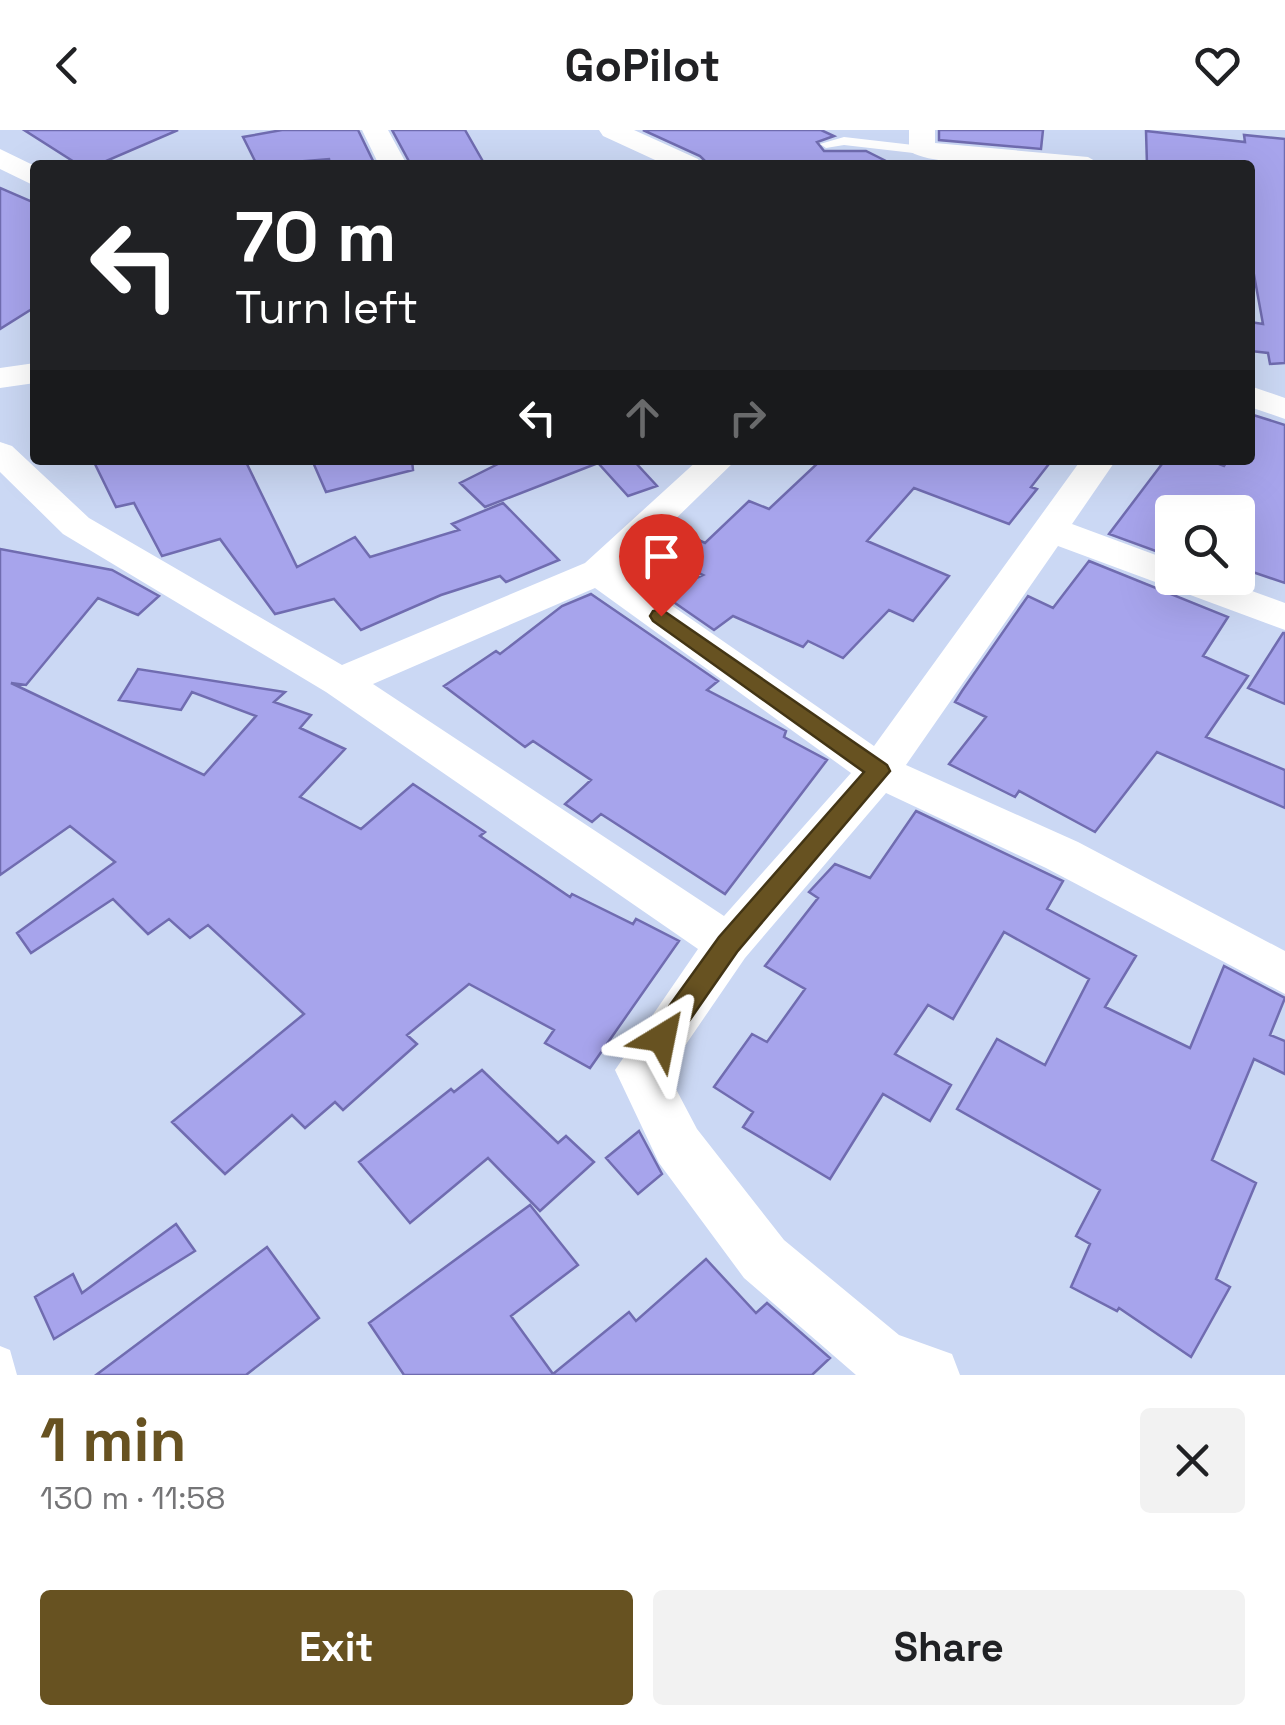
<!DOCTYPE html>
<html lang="en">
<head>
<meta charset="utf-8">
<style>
	:root { --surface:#fff; --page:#f2f2f2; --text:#202124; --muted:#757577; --accent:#675221 }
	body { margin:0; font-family:"Space Grotesk",sans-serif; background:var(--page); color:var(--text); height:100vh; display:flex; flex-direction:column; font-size:38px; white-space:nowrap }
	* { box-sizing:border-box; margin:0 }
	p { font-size:32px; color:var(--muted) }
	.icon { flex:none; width:55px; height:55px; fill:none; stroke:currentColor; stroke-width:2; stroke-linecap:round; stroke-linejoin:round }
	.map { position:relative; height:1245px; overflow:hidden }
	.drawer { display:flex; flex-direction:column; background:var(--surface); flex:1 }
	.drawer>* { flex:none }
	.banner { position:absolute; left:30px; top:30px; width:1225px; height:305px; border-radius:10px; box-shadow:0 10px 40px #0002; background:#202124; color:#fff; overflow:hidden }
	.buttons { position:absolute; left:1155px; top:365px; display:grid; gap:20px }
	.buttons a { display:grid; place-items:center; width:100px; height:100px; border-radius:10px; background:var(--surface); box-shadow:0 10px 40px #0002; font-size:50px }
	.pin { position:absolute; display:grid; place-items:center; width:85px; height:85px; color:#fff; margin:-102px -42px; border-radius:50% 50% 50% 0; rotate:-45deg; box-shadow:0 0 10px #0007 }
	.pin .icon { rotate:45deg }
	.me { position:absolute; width:110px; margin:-55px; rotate:35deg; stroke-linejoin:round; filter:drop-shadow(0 0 8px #0008) }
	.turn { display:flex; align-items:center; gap:35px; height:210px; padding:0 40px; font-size:45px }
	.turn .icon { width:130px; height:130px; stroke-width:2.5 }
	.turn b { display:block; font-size:70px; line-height:85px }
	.lanes { display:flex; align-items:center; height:95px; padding:0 40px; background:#0003; justify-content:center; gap:50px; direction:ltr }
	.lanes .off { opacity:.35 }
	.round { display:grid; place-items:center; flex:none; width:105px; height:105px; border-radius:10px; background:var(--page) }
	.overview { display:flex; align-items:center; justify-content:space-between; height:170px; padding:0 40px }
	h1 { font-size:60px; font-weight:700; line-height:75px; color:var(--accent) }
	.primary-button { display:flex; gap:20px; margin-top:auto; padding:20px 40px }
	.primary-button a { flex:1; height:115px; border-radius:10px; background:var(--accent); color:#fff; font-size:40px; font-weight:700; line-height:115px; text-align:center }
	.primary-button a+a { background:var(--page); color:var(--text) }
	header { display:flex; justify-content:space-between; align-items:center; height:130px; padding:0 40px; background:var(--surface); font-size:45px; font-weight:700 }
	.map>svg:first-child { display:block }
	.building { fill:#a7a4ec; stroke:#706cb0; stroke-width:2.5 }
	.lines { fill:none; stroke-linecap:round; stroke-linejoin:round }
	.lane { fill:#fff; fill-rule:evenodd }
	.street { fill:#fff; fill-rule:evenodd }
	.route { fill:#675221; stroke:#433515; stroke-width:2.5 }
</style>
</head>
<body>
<header><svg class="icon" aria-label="back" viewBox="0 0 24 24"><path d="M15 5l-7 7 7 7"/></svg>GoPilot<svg class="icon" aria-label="heart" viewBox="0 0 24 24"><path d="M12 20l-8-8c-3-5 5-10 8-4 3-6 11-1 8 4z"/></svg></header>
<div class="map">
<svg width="1285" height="1245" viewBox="0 0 1285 1245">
	<rect width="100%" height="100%" fill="#cbd8f4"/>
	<path class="building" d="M24 0H178L97 35H79Z
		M282 0H358L375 35H330L329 29 257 35 243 7Z
		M392 0H465L485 35H411Z
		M643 0H821L834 6 817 12 824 21H866L894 35H709L700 26Z
		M939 0H1043L1041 19 939 10Z
		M1146 1 1245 12 1244 5 1285 9V233L1270 234 1268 223 1250 221V192L1263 194 1250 123V35H1147Z
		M0 58 35 73V177L0 199Z
		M1250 284 1285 295V453L1238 437V382H1172V427L1109 404 1165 330H1209L1224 336 1228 330H1250Z
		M93 330H245L297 437 355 407 370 427 459 400 452 394 503 373 559 430 506 452 500 446 441 465 361 500 334 469 275 484 220 409 162 426 134 373 116 377Z
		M312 330H412L413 340 326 362Z
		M506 330H633L657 356 628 366 598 333 485 377 460 353Z
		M821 330H1052L1031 357 1037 359 1009 394 914 358 867 411 949 446 913 491 889 480 843 528 808 511 803 517 733 486 714 500 662 464 703 445 668 429 690 406 705 413 749 371 769 379Z
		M0 419 112 440 159 466 138 485 98 468 26 555 11 553 204 645 256 586 192 562 181 580 119 570 138 539 285 562 274 572 311 585 300 598 345 619 300 667 361 699 413 654 485 702 480 706 570 767 572 764 633 794 636 789 679 811 590 938 545 913 554 900 469 854 407 905 417 914 343 980 335 972 305 998 292 985 225 1044 172 992 304 884 208 795 190 808 169 789 148 804 113 769 31 823 17 803 115 732 70 696 0 745Z
		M1089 431 1228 487 1203 526 1248 546 1206 607 1285 640V678L1157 622 1095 702 1019 661 1015 667 949 634 986 587 955 572 962 561 1028 466 1053 478Z
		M591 464 718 551 707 560 786 601 784 607 827 630 725 764 601 684 592 692 565 674 591 650 533 611 525 617 444 556 496 521 500 524 562 476Z
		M1283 503H1285V574L1248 558Z
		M916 681 1063 751 1047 779 1136 826 1105 877 1190 918 1224 836 1285 868 1270 905 1285 911V944L1254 929 1212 1030 1256 1053 1216 1149 1230 1157 1191 1227 1119 1178 1117 1181 1071 1157 1090 1114 1076 1106 1100 1060 957 979 997 909 1045 935 1089 849 1004 802 953 889 928 875 895 924 951 955 930 991 883 964 830 1049 743 997 753 982 714 957 752 904 767 912 805 859 765 836 818 768 809 762 835 734 870 748Z
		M482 940 558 1013 566 1006 594 1032 540 1081 488 1028 410 1093 359 1032 451 959 454 962Z
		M639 1001 662 1044 638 1064 606 1028Z
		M530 1075 578 1135 511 1186 553 1244 629 1182 636 1191 706 1129 756 1183 767 1173 830 1228 812 1245H404L369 1193Z
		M176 1094 195 1121 54 1209 35 1167 73 1144 82 1163Z
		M267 1117 319 1188 246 1245H96Z"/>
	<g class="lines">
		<path class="lane" d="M844 7 922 16 928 20 922 24 844 15 826 18 820 14Z
			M0 1216 10 1220 17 1245H0Z"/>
		<path class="street" d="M362 0H388L407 35H379Z
			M599 0H634L698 29 702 35H666L603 6Z
			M909 0H935V13L1088 27 1102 35C1070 35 924 39 909 20Z
			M0 19 35 36V56L0 39Z
			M35 233V253L0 258V238Z
			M1250 256 1285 268V289L1250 277Z
			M0 312 12 316 89 388 342 535 585 433 698 330H736L622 441 874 616 1081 330H1116L1072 394 1172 431V448H1216L1285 473V500L1058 416 906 635 1078 712 1285 821V864L1046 738 886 663 745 828 667 942 697 999 784 1110 899 1205 952 1224 960 1245H856L744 1148 659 1033 615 940 698 819 326 562 63 404 0 342ZM595 458 851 643 724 786 373 554Z"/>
	</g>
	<path class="route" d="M661 479 887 635 890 641 737 822 671 917 662 920 652 917 648 908 652 900 719 807 864 642 653 491 650 486 653 481Z"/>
</svg>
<div class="buttons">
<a><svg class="icon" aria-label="search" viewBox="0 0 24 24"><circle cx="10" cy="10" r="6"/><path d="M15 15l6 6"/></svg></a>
</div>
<div class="pin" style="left:661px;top:486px;background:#d93025"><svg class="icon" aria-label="arrive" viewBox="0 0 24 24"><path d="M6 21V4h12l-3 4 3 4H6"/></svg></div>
<svg class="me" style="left:662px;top:908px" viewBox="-20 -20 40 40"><path d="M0-17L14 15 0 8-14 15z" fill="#675221" stroke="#fff" stroke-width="4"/></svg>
<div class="banner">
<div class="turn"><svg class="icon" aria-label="left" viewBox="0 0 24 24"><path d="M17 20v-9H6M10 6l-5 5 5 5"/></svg><div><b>70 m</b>Turn left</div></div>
<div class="lanes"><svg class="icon" aria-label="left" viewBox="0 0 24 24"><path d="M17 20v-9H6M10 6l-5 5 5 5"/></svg><svg class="icon off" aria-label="ahead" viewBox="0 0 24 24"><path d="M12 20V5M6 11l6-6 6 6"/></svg><svg class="icon off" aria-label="right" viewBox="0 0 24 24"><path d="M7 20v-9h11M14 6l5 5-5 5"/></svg></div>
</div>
</div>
<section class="drawer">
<div class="overview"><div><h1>1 min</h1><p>130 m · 11:58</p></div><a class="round"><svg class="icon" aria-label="close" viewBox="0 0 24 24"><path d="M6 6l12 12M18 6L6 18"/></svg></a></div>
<div class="primary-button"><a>Exit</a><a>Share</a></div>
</section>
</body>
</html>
